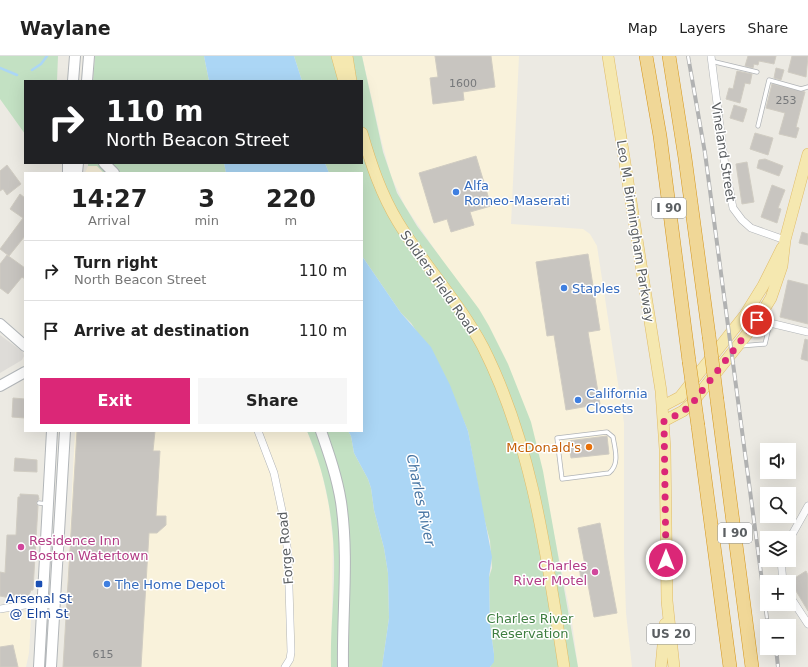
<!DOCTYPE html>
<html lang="en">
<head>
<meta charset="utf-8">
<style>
	:root { --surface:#fff; --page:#f6f6f6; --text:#222; --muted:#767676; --line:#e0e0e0; --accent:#db2777 }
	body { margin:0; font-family:"DejaVu Sans",sans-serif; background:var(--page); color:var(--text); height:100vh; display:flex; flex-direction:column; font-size:15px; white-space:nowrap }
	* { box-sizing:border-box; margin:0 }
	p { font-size:13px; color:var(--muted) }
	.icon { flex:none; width:22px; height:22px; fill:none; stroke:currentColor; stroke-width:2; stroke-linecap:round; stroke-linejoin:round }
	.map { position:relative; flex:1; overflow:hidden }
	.details { position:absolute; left:24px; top:116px; width:339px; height:260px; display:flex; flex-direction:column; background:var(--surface); border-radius:0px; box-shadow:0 4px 16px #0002 }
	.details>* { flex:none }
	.hud { position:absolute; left:24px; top:24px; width:339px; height:84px; border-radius:0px; box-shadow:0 4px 16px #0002; background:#202124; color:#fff; overflow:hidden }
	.tools { position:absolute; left:760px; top:387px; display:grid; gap:8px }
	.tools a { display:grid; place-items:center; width:36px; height:36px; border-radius:0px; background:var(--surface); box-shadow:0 4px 16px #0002; font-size:20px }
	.pin { position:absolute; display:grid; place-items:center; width:34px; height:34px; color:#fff; margin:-17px; border:2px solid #fff; border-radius:50%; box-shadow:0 1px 4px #0007 }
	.me { position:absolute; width:44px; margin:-22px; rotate:0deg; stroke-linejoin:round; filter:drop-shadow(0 0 3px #0008) }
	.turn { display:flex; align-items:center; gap:14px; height:84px; padding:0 16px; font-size:18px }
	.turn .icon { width:52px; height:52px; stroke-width:2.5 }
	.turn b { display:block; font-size:28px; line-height:34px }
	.eta { display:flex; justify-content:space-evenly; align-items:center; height:68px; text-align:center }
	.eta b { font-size:24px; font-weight:800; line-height:28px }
	.action { display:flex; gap:8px; margin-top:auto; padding:8px 16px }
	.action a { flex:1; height:46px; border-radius:0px; background:var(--accent); color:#fff; font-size:16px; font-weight:800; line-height:46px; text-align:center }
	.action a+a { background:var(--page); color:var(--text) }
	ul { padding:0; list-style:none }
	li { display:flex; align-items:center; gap:12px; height:60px; padding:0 16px; border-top:1px solid var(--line) }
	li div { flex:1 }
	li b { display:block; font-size:15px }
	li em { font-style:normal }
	header { display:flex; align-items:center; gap:24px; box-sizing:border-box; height:56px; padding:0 20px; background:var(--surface); border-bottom:1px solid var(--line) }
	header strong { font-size:19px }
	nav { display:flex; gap:22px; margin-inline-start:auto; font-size:14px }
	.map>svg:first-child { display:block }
	.commercial { fill:#f9f2db }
	.industrial { fill:#dedcd8 }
	.green { fill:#c3e1c3 }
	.water { fill:#abd6f5 }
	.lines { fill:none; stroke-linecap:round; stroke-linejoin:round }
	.stream { stroke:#abd6f5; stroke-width:2.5 }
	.building { fill:#c8c5c0; stroke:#d0ccc2 }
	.lane-casing { stroke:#b1b4b7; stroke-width:5 }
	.street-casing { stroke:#b1b4b7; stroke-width:8 }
	.secondary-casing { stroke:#b2b6b9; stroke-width:12 }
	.primary-casing { stroke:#e0bc68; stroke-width:12 }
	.highway-casing { stroke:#d5961b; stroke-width:14 }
	.lane { stroke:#fff; stroke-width:3.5 }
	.street { stroke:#fff; stroke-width:7 }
	.secondary { stroke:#fff; stroke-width:10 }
	.primary { stroke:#f5e8b0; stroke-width:11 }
	.highway { stroke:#f0d797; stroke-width:13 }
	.rail-casing { stroke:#b1b2b2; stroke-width:4 }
	.rail { stroke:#fff; stroke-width:2.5; stroke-dasharray:8; stroke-linecap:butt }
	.highway-bridge-casing { stroke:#d5961b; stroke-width:14; stroke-linecap:butt }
	.highway-bridge { stroke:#f0d797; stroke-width:13 }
	.route { stroke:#db2777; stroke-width:7; stroke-dasharray:0 12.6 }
	.shop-dot { fill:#3f7fe0; stroke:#fff; stroke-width:1.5 }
	.food-dot { fill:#e8710a; stroke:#fff; stroke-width:1.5 }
	.hotel-dot { fill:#d1479c; stroke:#fff; stroke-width:1.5 }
	.transit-dot { fill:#1a4fb4; stroke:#fff; stroke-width:1.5 }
	.labels { text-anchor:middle; stroke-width:3; stroke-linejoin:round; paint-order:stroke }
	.number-label { font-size:11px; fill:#76787a }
	.shield { fill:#fff; stroke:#8c8f91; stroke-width:1 }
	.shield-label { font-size:12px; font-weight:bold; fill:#5b5f62 }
	.street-label { font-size:13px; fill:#5b5f62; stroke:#fff }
	.shop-label { font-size:13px; fill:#366cbe; stroke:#fff; text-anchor:start }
	.food-label { font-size:13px; fill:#c56008; stroke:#fff; text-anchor:end }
	.hotel-label { font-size:13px; fill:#b23c85; stroke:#fff; text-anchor:start }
	.transit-label { font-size:13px; fill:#164399; stroke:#fff }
	.park-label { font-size:13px; fill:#3e7e40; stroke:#fff }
	.water-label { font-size:14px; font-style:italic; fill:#4b78a5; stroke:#fff }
</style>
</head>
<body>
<header>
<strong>Waylane</strong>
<nav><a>Map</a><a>Layers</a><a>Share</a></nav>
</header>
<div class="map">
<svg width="808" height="611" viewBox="0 0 808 611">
	<rect width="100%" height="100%" fill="#eceae3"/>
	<path class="commercial" d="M362 0H519L511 168 583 173 590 178 597 190 624 367V496L626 557 632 611H578L572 566 550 458 440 201 405 150 391 120 382 87Z
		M88 110H97L104 117H85Z
		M75 375H307L321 413 329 450 333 486 331 611H63Z
		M0 555 26 556 31 563 29 597 26 611H0Z"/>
	<path class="industrial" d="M0 279 23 296 24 300 22 304 0 317Z"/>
	<path class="green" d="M0 0H58L57 25H25V78L0 43Z
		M95 0H204L209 25H93Z
		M294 0H362L383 96 397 137 417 170 479 253 489 270 508 308 531 366 543 415 578 611H490L493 606 494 598 490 569 489 521 492 512 490 485 483 458 468 375 443 316 411 267 401 257 362 200V117H329L325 107H362V25H302Z
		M88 107H224L226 117H104L97 110H88Z
		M307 375H348L351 380 354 397 368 423 371 432 374 454 384 492 388 517 389 562 382 611H331C330 574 335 537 334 501 333 458 324 414 307 375Z"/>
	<path class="water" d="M204 0H294L302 25H209Z
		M224 107H325L329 117H226Z
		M362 200 401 257 431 291 450 329 468 375 492 501 489 521 490 569 494 598V606L490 611H382L389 562 388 517 384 492 374 454 371 432 368 423 354 397 351 380 348 375H362Z"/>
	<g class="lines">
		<path class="stream" d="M0 12 17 19
			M32 14 41 8 47 0"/>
	</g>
	<path class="building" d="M435 0H491L495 31 463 36 464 44 433 48 430 22 438 21Z
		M748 0H776L774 8 759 5 758 9 754 8 753 12 745 10Z
		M792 0H808L806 21 788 16Z
		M776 12 784 14 781 24 774 22Z
		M737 15 752 18 750 28 745 27 740 47 726 43 729 32 733 33Z
		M772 28 805 36 796 71 799 72 796 82 779 78 785 57 766 52Z
		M734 49 747 53 743 66 730 62Z
		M755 77 773 82 768 99 750 93Z
		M476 100 491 150 470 156 474 169 451 176 447 163 434 167 419 117Z
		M765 103 783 110 779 120 757 112 759 104Z
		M747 106 754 146 742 148 736 108Z
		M7 109 21 128 7 139 3 133 0 135V115Z
		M772 129 785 134 778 152 781 153 777 167 761 161Z
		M20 138 25 142V180L9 200 0 193 23 162 10 153Z
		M802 176 808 178V189L799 187Z
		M588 198 600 274 588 276 600 348 566 354 554 279 547 280 536 206Z
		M7 199 25 212V223L22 221 8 238 0 232V208Z
		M788 224 808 229V268L780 261Z
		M805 283 808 284V305L801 303Z
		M13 342 25 343V362L12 361Z
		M77 375H155L153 395H160L156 460H166V469L157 477H149L141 611H63Z
		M607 380 609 398 571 402 568 385Z
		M15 402 37 404V416L14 415Z
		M20 438 38 439 39 443 36 447 38 450 33 534H31L29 539 10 542 0 540V516L5 517 7 479H16L18 441H20Z
		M600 467 617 557 594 561 587 523 581 524 579 510 585 509 578 472Z
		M806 515 808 519V555L790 525Z
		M13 589 18 611H0V591Z"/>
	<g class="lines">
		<defs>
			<path id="lane" d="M711 5 757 16
				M758 70 769 24 801 33 808 31
				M740 290 765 288 770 267
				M607 376 613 381C615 393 620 408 609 417L562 423 557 382Z
				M39 447 47 448"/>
			<path id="street" d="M711 0 725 110 733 152 742 164 751 172 785 184
				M747 255 770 267 808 276
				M258 375 274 417 284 464 288 499 291 596 290 603 285 611
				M789 484 808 450
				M781 504 783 526
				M789 539 808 568
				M0 553 31 548 54 549"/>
			<path id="secondary" d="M73 25 75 0
				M87 25 89 0
				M104 107 114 117
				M68 117V107
				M77 117 78 107
				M0 268 25 290
				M0 330 25 316
				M321 375C329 398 337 421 341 446 349 501 342 556 343 611
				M39 611 52 375
				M51 611 65 375"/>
			<path id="primary" d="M337 0 344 25
				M347 0 351 25
				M608 0 661 335 665 393 667 545 674 611
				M362 77C371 108 381 138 398 166 424 209 459 246 483 291 533 390 547 502 564 611
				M663 350 680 341 745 259 763 230 782 192
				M664 365 683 355 692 347 755 268 771 242 782 210 785 184 808 98
				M661 611 665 568"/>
			<path id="highway" d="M646 0 660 80 689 305
				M669 0 685 102 709 280
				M717 344 752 611
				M698 370 730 611"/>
		</defs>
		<use href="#lane" class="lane-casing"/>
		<use href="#street" class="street-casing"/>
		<use href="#secondary" class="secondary-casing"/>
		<use href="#primary" class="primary-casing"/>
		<use href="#highway" class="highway-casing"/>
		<use href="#lane" class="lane"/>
		<use href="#street" class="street"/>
		<use href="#secondary" class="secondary"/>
		<use href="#primary" class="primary"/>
		<use href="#highway" class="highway"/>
		<defs>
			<path id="rail" d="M688 0 705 97 768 570
				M776 592 778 611"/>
		</defs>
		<use href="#rail" class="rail-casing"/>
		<use href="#rail" class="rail"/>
		<defs>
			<path id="highway-bridge" d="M709 280 717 344
				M689 305 698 370"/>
		</defs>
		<use href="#highway-bridge" class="highway-bridge-casing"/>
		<use href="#highway-bridge" class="highway-bridge"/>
	</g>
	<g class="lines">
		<path class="route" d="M666 504 664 365 681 357 691 349 757 264"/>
	</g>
	<g class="shop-dot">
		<circle cx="456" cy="136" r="4"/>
		<circle cx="564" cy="232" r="4"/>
		<circle cx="578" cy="344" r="4"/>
		<circle cx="107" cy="528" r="4"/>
	</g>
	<circle class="food-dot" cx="589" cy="391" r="4"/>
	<g class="hotel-dot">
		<circle cx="21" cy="491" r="4"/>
		<circle cx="595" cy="516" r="4"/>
	</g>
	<rect class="transit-dot" x="35" y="524" width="8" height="8" rx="2"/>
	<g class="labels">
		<g class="number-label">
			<text x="463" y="31">1600</text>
			<text x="786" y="48">253</text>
			<text x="103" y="602">615</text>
		</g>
		<g class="shield">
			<rect x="652" y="142" width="34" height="20" rx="3"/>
			<rect x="718" y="467" width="34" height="20" rx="3"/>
			<rect x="647" y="568" width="48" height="20" rx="3"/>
		</g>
		<g class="shield-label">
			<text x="669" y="156">I 90</text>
			<text x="735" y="481">I 90</text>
			<text x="671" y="582">US 20</text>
		</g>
		<g class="street-label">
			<text transform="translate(724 96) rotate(81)" y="5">Vineland Street</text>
			<text transform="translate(636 175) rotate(81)" y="5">Leo M. Birmingham Parkway</text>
			<text transform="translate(439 226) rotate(55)" y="5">Soldiers Field Road</text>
			<text transform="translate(285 492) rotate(-95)" y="5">Forge Road</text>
		</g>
		<g class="shop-label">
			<text x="464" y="134">Alfa<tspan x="464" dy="15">Romeo-Maserati</tspan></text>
			<text x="572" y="237">Staples</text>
			<text x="586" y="342">California<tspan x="586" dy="15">Closets</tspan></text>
			<text x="115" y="533">The Home Depot</text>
		</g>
		<g class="food-label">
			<text x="581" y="396">McDonald's</text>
		</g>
		<g class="hotel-label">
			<text x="29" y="489">Residence Inn<tspan x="29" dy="15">Boston Watertown</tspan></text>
			<text x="587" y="514" text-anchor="end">Charles<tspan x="587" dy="15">River Motel</tspan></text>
		</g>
		<g class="transit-label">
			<text x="39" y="547">Arsenal St<tspan x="39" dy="15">@ Elm St</tspan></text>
		</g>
		<g class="park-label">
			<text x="530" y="567">Charles River<tspan x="530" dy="15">Reservation</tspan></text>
		</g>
		<g class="water-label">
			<text transform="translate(421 444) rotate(78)" y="5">Charles River</text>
		</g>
	</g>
</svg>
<div class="tools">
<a><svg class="icon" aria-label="sound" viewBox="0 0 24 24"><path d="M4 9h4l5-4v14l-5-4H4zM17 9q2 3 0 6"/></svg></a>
<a><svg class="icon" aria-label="search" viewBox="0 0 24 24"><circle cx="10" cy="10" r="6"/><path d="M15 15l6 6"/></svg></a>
<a><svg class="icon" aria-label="layers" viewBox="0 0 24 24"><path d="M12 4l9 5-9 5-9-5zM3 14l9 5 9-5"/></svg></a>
<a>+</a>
<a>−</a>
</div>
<div class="pin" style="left:757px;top:264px;background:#d93025"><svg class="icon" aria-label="arrive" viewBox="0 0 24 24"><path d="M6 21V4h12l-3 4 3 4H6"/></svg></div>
<svg class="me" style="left:666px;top:504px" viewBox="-20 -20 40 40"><circle r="17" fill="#db2777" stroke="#fff" stroke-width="3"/><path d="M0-11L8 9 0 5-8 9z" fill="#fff"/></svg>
<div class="hud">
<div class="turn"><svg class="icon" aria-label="right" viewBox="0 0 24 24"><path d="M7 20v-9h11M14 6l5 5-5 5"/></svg><div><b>110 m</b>North Beacon Street</div></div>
</div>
<section class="details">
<div class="eta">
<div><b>14:27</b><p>Arrival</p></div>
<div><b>3</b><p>min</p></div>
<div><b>220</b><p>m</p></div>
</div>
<ul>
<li><svg class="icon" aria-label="right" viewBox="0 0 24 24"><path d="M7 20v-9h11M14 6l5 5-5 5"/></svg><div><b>Turn right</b><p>North Beacon Street</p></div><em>110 m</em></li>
<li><svg class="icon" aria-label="arrive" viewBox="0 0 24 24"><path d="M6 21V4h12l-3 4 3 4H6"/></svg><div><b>Arrive at destination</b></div><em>110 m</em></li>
</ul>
<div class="action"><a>Exit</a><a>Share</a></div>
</section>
</div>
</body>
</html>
